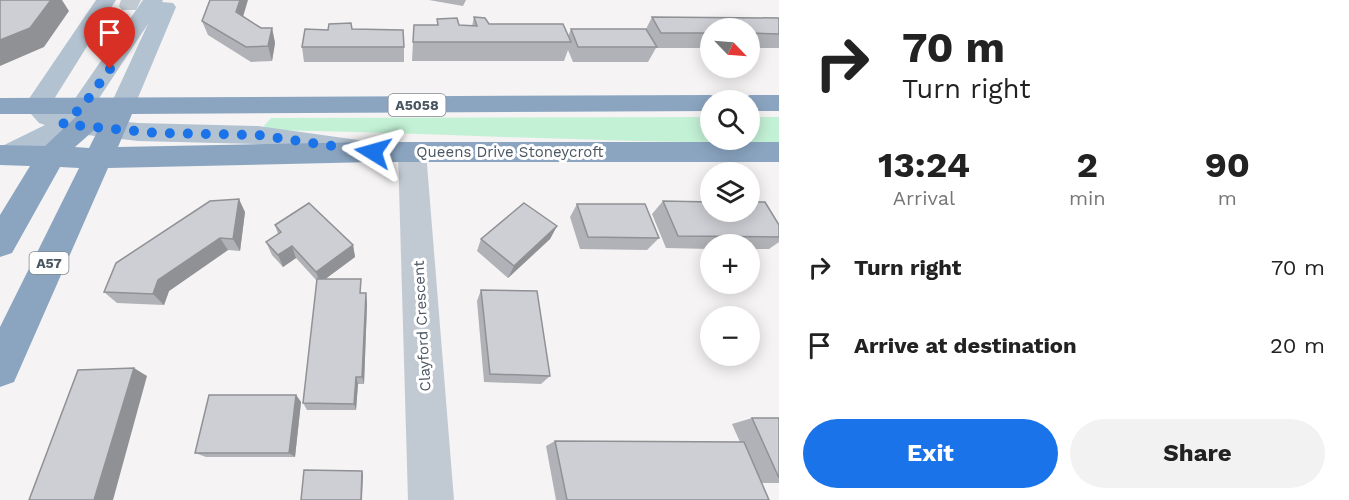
<!DOCTYPE html>
<html lang="en">
<head>
<meta charset="utf-8">
<style>
	:root { --surface:#fff; --page:#f2f2f2; --text:#222; --muted:#767676; --accent:#1a73e8 }
	body { margin:0; font-family:"Work Sans",sans-serif; background:var(--page); color:var(--text); height:100vh; display:flex; flex-direction:column; font-size:22px; white-space:nowrap }
	* { box-sizing:border-box; margin:0 }
	p { font-size:20px; color:var(--muted) }
	.icon { flex:none; width:33px; height:33px; fill:none; stroke:currentColor; stroke-width:2; stroke-linecap:round; stroke-linejoin:round }
	.map { position:relative; flex:1; overflow:hidden }
	.drawer { display:flex; flex-direction:column; background:var(--surface); width:570px }
	.drawer>* { flex:none }
	.top-card { background:#fff; color:var(--text); overflow:hidden }
	.needle { width:39px; rotate:115deg }
	.fabs { position:absolute; left:700px; top:18px; display:grid; gap:12px }
	.fabs a { display:grid; place-items:center; width:60px; height:60px; border-radius:50%; background:var(--surface); box-shadow:0 3px 15px #0003; font-size:30px }
	.pin { position:absolute; display:grid; place-items:center; width:51px; height:51px; color:#fff; margin:-62px -26px; border-radius:50% 50% 50% 0; rotate:-45deg; box-shadow:0 0 6px #0007 }
	.pin .icon { rotate:45deg }
	.me { position:absolute; width:66px; margin:-33px; rotate:278deg; stroke-linejoin:round; filter:drop-shadow(0 0 4px #0008) }
	.turn { display:flex; align-items:center; gap:21px; height:126px; padding:0 24px; font-size:27px }
	.turn .icon { width:78px; height:78px; stroke-width:2.5 }
	.turn b { display:block; font-size:42px; line-height:51px }
	.eta { display:flex; justify-content:space-evenly; align-items:center; height:102px; text-align:center }
	.eta b { font-size:36px; font-weight:700; line-height:42px }
	.cta { display:flex; gap:12px; margin-top:auto; padding:12px 24px }
	.cta a { flex:1; height:69px; border-radius:36px; background:var(--accent); color:#fff; font-size:24px; font-weight:700; line-height:69px; text-align:center }
	.cta a+a { background:var(--page); color:var(--text) }
	ul { padding:0; list-style:none }
	li { display:flex; align-items:center; gap:18px; height:78px; padding:0 24px }
	li div { flex:1 }
	li b { display:block; font-size:22px }
	li em { font-style:normal }
	main { display:flex; flex:1; min-height:0 }
	.map>svg:first-child { display:block }
	.green { fill:#c3f1d5 }
	.lines { fill:none; stroke-linecap:round; stroke-linejoin:round }
	.minor { fill:#c1cad2; fill-rule:evenodd }
	.major { fill:#b3c2d1; fill-rule:evenodd }
	.highway { fill:#8ba5c1; fill-rule:evenodd }
	.wall { fill:#b0b2b7 }
	.shaded-wall { fill:#909195 }
	.building { fill:#cdcfd5; stroke:#909195; stroke-width:1.5 }
	.route { stroke:#1a73e8; stroke-width:10; stroke-dasharray:0 18 }
	.labels { text-anchor:middle; stroke-width:6; stroke-linejoin:round; paint-order:stroke }
	.shield { fill:#fff; stroke:#808990; stroke-width:1.5 }
	.shield-label { font-size:14px; font-weight:bold; fill:#4a5661 }
	.street-label { font-size:15px; fill:#4a5661; stroke:#fff }
</style>
</head>
<body>
<main>
<div class="map">
<svg width="779" height="500" viewBox="0 0 779 500">
	<rect width="100%" height="100%" fill="#f5f3f3"/>
	<path class="green" d="M711 117V140H750V117H779V143C608 143 438 133 267 130L264 126 271 118Z"/>
	<g class="lines">
		<path class="minor" d="M121 0H141L136 10H122L119 6Z
			M412 142 422 145 426 152 454 500H408L398 152 402 145Z"/>
		<path class="major" d="M96 0H116L51 104 61 112 74 100 143 0H163L162 2 173 3 176 7 132 112 123 114 114 112 110 106 148 24 86 118 138 123 258 126 358 140 368 143 372 150 368 157 358 160 258 144 138 141 70 133 18 162 8 165 0 163V147L45 125 39 123 24 106Z"/>
		<path class="highway" d="M711 95 722 100H711V111L132 114 118 147 373 142H779V162H373L108 168 14 382 0 387V327L79 168 60 167 12 253 0 257V215L30 166 0 165V145L45 146 79 114H0V98ZM101 124 89 148 75 147Z
			M750 95H779V111H750V100H739Z"/>
	</g>
	<path class="wall" d="M429 0H466L463 6Z
		M474 17 489 24 568 36 571 29H646L652 17 779 18V48H750V28H711V48H656L648 62H573L568 50 564 61H412L413 42 437 25V19L459 25 472 26Z
		M202 21 261 28H272L275 43 272 61 251 62 208 35Z
		M352 29 404 47V62H304L302 47Z
		M663 201 779 225V242L769 249H750V244H711V249L666 248 652 214Z
		M577 204 659 238 647 250 580 249 570 217Z
		M245 212 240 251 228 250 169 291 164 305 117 303 104 292Z
		M275 225 353 245 355 257 325 279 362 293H366L367 304 364 384H358L356 410H307L303 403 317 281 296 258 283 267 272 255 266 242 278 234Z
		M557 226 550 239 508 278 477 251 481 239Z
		M481 290 550 376 541 384 484 382 477 301Z
		M296 395 301 402 295 457H206L195 453Z
		M752 418H779V483H761L769 500H556L546 446 555 441 740 442 732 424Z"/>
	<path class="shaded-wall" d="M49 0H62L69 11 44 47 0 66V40Z
		M240 0H248L240 27 236 12Z
		M272 28 275 43 272 61 268 46Z
		M239 199 245 212 240 251 233 239Z
		M557 226 550 239 508 278 514 266Z
		M220 238 228 250 169 291 164 305 153 294 158 280Z
		M353 245 355 257 320 283 316 272Z
		M292 246 296 258 283 267 278 255Z
		M366 293 367 304 364 384 362 377Z
		M134 368 147 376 113 500H94Z
		M356 377 358 384 356 410 354 404Z
		M296 395 301 402 295 457 289 453Z
		M362 471 363 474 362 500H361Z"/>
	<path class="building" d="M0 0H51L30 28 0 40Z
		M210 0H240L236 12 261 28H272L268 46 246 47 202 21Z
		M474 17 485 18 489 24H563L571 42H413L414 25H438L437 19 457 18 459 25 477 26Z
		M652 17 779 18V34L750 33V28H711V33H661Z
		M351 23 352 29 403 30 404 47H302L305 29 328 30 329 24Z
		M571 29H646L657 47H578Z
		M239 199 233 239 220 238 158 280 153 294 104 292 116 263 210 201Z
		M663 201 711 202V212H750V202H765L779 225V237L678 236Z
		M309 203 353 245 316 272 292 246 278 255 266 242 281 232 275 225Z
		M524 203 557 226 514 266 481 239Z
		M577 204H645L659 238 588 237Z
		M317 279H361L360 293H366L362 377H356L354 404 303 403Z
		M481 290 537 291 550 376 490 374Z
		M134 368 94 500H29L78 370Z
		M209 395H296L289 453H195Z
		M752 418H779V478Z
		M555 441 744 442 769 500H567Z
		M304 470 362 471 361 500H301Z"/>
	<g class="lines">
		<path class="route" d="M110 69 83 106 63 124 156 133 258 135 373 152"/>
	</g>
	<g class="labels">
		<g class="shield">
			<rect x="388.5" y="94" width="57" height="22" rx="4.5"/>
			<rect x="29.5" y="252" width="39" height="22" rx="4.5"/>
		</g>
		<g class="shield-label">
			<text x="417" y="110">A5058</text>
			<text x="49" y="268">A57</text>
		</g>
		<g class="street-label">
			<text x="510" y="157">Queens Drive Stoneycroft</text>
			<text transform="translate(422 326) rotate(-93)" y="5">Clayford Crescent</text>
		</g>
	</g>
</svg>
<div class="fabs">
<a><svg class="needle" viewBox="-14 -14 28 28"><path d="M0-13l5 13h-10z" fill="#e53935"/><path d="M0 13l5-13h-10z" fill="#767676"/></svg></a>
<a><svg class="icon" aria-label="search" viewBox="0 0 24 24"><circle cx="10" cy="10" r="6"/><path d="M15 15l6 6"/></svg></a>
<a><svg class="icon" aria-label="layers" viewBox="0 0 24 24"><path d="M12 4l9 5-9 5-9-5zM3 14l9 5 9-5"/></svg></a>
<a>+</a>
<a>−</a>
</div>
<div class="pin" style="left:110px;top:69px;background:#d93025"><svg class="icon" aria-label="arrive" viewBox="0 0 24 24"><path d="M6 21V4h12l-3 4 3 4H6"/></svg></div>
<svg class="me" style="left:373px;top:152px" viewBox="-20 -20 40 40"><path d="M0-17L14 15 0 8-14 15z" fill="#1a73e8" stroke="#fff" stroke-width="4"/></svg>
</div>
<section class="drawer">
<div class="top-card">
<div class="turn"><svg class="icon" aria-label="right" viewBox="0 0 24 24"><path d="M7 20v-9h11M14 6l5 5-5 5"/></svg><div><b>70 m</b>Turn right</div></div>
</div>
<div class="eta">
<div><b>13:24</b><p>Arrival</p></div>
<div><b>2</b><p>min</p></div>
<div><b>90</b><p>m</p></div>
</div>
<ul>
<li><svg class="icon" aria-label="right" viewBox="0 0 24 24"><path d="M7 20v-9h11M14 6l5 5-5 5"/></svg><div><b>Turn right</b></div><em>70 m</em></li>
<li><svg class="icon" aria-label="arrive" viewBox="0 0 24 24"><path d="M6 21V4h12l-3 4 3 4H6"/></svg><div><b>Arrive at destination</b></div><em>20 m</em></li>
</ul>
<div class="cta"><a>Exit</a><a>Share</a></div>
</section>
</main>
</body>
</html>
